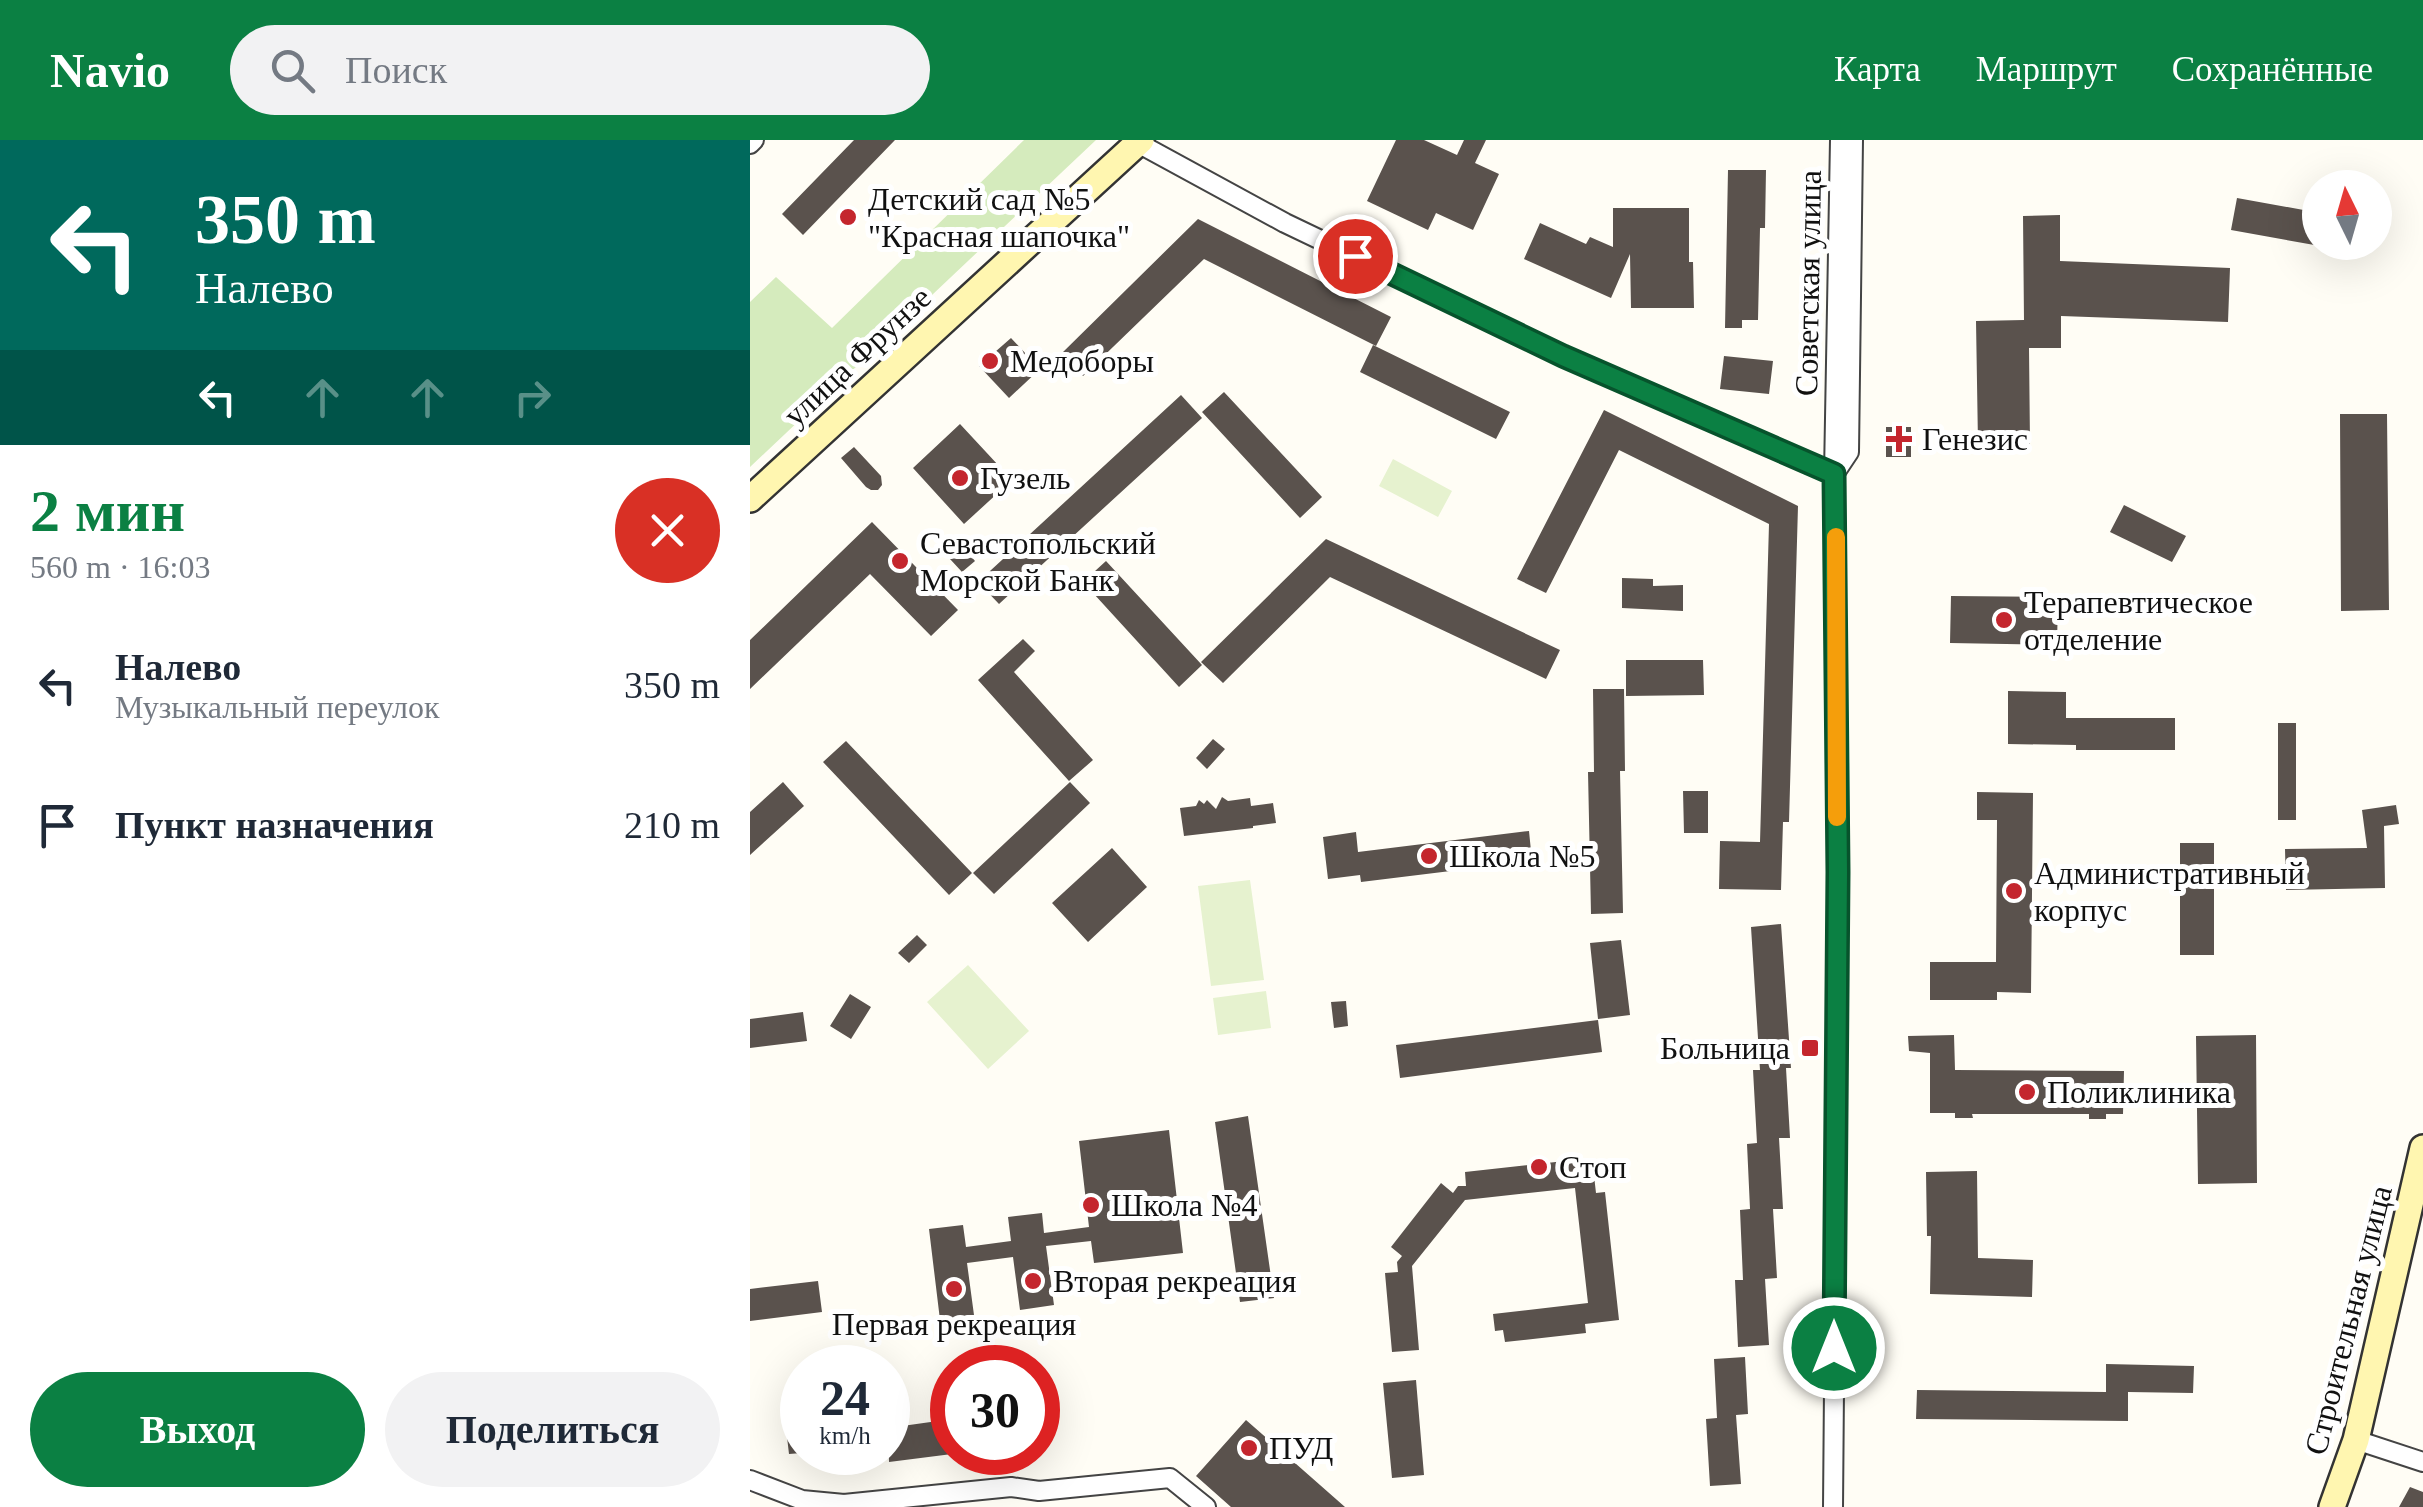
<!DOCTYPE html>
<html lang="ru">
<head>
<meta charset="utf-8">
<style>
	:root { --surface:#fff; --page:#f2f2f3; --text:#1f2937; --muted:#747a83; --accent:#0b8043 }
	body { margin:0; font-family:Georgia,serif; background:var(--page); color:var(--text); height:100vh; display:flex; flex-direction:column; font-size:38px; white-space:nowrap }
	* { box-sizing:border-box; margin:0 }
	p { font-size:32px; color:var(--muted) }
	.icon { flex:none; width:55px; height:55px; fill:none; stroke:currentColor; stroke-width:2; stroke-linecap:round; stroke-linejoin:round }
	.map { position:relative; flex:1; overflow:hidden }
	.details { display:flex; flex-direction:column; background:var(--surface); width:750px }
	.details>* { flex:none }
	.guide { background:#00695c; color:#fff; overflow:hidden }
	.needle { width:65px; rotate:355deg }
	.buttons { position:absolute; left:1552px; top:30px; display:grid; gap:20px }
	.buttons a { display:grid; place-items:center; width:90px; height:90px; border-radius:50%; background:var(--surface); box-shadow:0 10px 40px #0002; font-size:50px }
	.speed { position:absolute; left:30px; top:1205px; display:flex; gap:20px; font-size:50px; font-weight:700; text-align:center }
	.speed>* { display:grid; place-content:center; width:130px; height:130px; border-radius:50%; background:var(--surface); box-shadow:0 10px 40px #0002; line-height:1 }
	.speed small { font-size:25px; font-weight:400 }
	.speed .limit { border:15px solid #d22; background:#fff; color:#111 }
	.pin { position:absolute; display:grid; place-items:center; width:85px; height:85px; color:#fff; margin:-42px; border:5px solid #fff; border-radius:50%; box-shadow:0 2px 10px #0007 }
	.me { position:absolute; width:110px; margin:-55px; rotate:0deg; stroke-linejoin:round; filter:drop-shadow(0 0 8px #0008) }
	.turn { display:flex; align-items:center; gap:35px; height:210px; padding:0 30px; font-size:45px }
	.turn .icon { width:130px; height:130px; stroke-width:2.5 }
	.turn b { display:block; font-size:70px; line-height:85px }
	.lanes { display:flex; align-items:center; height:95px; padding:0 30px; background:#0003; justify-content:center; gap:50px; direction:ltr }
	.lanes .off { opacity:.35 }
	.round { display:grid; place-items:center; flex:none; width:105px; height:105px; border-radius:52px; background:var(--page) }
	.summary { display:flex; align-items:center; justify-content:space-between; height:170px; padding:0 30px }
	h1 { font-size:60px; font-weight:800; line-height:75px; color:var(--accent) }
	.cta { display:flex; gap:20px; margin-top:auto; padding:20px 30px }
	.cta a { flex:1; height:115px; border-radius:60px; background:var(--accent); color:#fff; font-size:40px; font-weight:800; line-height:115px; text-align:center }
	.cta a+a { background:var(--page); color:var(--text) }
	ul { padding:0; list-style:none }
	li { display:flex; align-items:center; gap:30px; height:140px; padding:0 30px }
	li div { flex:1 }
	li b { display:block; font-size:38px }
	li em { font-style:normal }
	header { display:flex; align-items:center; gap:60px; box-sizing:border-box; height:140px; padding:0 50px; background:var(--accent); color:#fff }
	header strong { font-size:48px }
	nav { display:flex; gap:55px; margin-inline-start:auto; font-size:35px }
	.search { width:700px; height:90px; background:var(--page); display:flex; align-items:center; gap:25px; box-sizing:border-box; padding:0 35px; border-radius:55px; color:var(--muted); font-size:38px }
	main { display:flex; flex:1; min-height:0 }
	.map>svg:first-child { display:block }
	.green { fill:#d5ebbd }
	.pitch { fill:#e6f2cf }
	.building { fill:#5a524d }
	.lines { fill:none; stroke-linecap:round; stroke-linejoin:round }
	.street-casing { stroke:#444; stroke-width:22 }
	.secondary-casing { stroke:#333; stroke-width:30 }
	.street { stroke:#fff; stroke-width:18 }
	.secondary { stroke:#fff6b0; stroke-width:25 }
	.route-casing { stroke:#07532c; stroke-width:25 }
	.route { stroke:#0b8043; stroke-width:18 }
	.slow { stroke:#f59e0b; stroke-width:18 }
	.poi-dot { fill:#c4262e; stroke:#fff; stroke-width:4 }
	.labels { text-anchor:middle; stroke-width:10; stroke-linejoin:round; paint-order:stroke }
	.poi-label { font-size:32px; fill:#111; stroke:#fff; text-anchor:start }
	.street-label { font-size:32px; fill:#111; stroke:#fff }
</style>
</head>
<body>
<header>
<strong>Navio</strong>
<div class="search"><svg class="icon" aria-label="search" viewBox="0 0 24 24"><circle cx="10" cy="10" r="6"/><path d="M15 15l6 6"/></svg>Поиск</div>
<nav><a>Карта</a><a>Маршрут</a><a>Сохранённые</a></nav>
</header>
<main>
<section class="details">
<div class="guide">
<div class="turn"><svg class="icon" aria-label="left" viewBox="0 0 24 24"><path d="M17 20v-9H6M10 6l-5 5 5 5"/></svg><div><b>350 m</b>Налево</div></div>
<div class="lanes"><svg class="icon" aria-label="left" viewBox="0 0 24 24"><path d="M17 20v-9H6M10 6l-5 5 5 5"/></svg><svg class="icon off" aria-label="ahead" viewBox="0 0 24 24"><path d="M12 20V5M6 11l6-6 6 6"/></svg><svg class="icon off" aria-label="ahead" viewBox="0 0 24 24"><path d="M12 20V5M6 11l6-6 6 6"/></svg><svg class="icon off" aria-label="right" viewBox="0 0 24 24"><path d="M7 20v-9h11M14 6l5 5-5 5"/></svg></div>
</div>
<div class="summary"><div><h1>2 мин</h1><p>560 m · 16:03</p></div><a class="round" style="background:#d93025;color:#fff"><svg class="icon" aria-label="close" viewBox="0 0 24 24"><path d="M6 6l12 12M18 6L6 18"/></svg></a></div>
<ul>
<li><svg class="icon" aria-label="left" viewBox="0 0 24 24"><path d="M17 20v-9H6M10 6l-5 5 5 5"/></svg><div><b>Налево</b><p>Музыкальный переулок</p></div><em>350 m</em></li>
<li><svg class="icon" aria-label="arrive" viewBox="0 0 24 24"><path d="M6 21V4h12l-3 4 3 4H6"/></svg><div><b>Пункт назначения</b></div><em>210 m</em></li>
</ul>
<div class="cta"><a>Выход</a><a>Поделиться</a></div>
</section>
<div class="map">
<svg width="1673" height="1367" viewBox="0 0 1673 1367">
	<rect width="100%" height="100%" fill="#fffdf5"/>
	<path class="green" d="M274 0H346L0 327V162L26 137 82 188Z"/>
	<path class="pitch" d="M643 319 702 351 688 377 629 346Z
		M500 740 514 840 461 846 448 746Z
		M218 825 279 891 238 929 177 862Z
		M516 851 521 888 468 895 463 858Z"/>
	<path class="building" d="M104 0H145L53 95 32 74Z
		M646 0H674L707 15 714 0H736L725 23 749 34 723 90 686 73 678 90 617 61Z
		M978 30H1016L1015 88H1010L1008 180H992V188H975Z
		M1487 58 1570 73V106L1481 90Z
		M863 68H939V122H943L944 168H881L880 114 861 158 774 119 790 83 836 104 840 97 863 107Z
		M1310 75V121L1480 128 1478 182 1311 176V208H1279L1280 304H1228L1226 181 1274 180 1273 76Z
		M448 79 641 177 626 206 454 119 333 236 311 214Z
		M261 198 290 229 259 258 229 226Z
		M623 205 760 272 746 299 610 232Z
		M974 216 1023 221 1019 254 970 249Z
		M474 252 572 357 550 378 452 272Z
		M431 255 452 278 249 464 228 442Z
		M854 270 1048 366 1039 682H1033L1031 750 969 749 970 701 1010 702 1019 384 869 310 796 453 767 439Z
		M1590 274H1637L1639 470 1591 471Z
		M210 284 262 340 214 384 163 328Z
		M1136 287H1161V317H1136Z
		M104 307 131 336 132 345 128 350H121L116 347 91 318Z
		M1374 365 1436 396 1422 422 1360 392Z
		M122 382 208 470 181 496 120 434 0 549V500Z
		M576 399 810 510 796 539 580 437 473 543 451 522Z
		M213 407 225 421 212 432 200 419Z
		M356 421 452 525 429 547 333 442Z
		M872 438 903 439V446L933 445V471L872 468Z
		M1201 456 1308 457 1307 505 1200 503Z
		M273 499 285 511 264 532 343 620 319 641 228 540Z
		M876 520H953L954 555 876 556Z
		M843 549H874L875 631H870L873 773 841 774 838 632H844Z
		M1258 551 1316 552V578H1425V610H1326V605L1258 604Z
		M1528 583H1546V680H1528Z
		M463 599 475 609 457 629 446 618Z
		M96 601 222 733 199 755 73 622Z
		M33 642 54 666 0 715V672Z
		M320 642 340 663 244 754 223 733Z
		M933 651H958V693H934Z
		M1227 652 1283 653 1281 853 1247 852V860H1180V822H1246L1247 680H1227Z
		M472 657 478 661 500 658 501 666 523 663 526 683 503 686V688L434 696 430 668 446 666 449 660 454 664 457 660 466 669Z
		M1646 665 1649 684 1634 686 1635 748 1536 750 1535 709 1617 708 1612 670Z
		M779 691 782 721 611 742 610 735 578 739 573 697 606 692 608 712Z
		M1430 703H1464V815H1430Z
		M362 708 397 747 338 802 302 763Z
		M1031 784 1041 928H1036L1040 998H1029L1033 1069H1023L1027 1138 1015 1139 1019 1205 988 1207 985 1140H993L990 1070 1000 1069 997 1004 1007 1003 1003 930H1010L1001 787Z
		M167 795 177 805 159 823 148 813Z
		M871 800 880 875 848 879 840 803Z
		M100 854 121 867 101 899 80 886Z
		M596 861 598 886 584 888 581 862Z
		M53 872 57 901 0 908V879Z
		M848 880 852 912 650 938 646 905Z
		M1204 895 1205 930 1374 931 1373 974H1356V979H1339V974H1222L1223 978H1205V973H1180V913L1159 911 1158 896Z
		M1506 895 1507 1043 1448 1044 1446 896Z
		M498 976 524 1158 490 1162 465 982Z
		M419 990 433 1113 344 1123 341 1101 296 1106 304 1165 270 1170 263 1117 217 1123 224 1175 190 1180 179 1089 213 1085 216 1107 261 1101 258 1077 292 1073 294 1093 339 1087 329 1001Z
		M842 1018 846 1053 855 1052 869 1180 835 1184 836 1193 755 1202 753 1190 745 1191 743 1174 838 1163 825 1048 715 1060 662 1126 669 1210 642 1212 635 1133 648 1132 647 1122 652 1116 641 1107 691 1043 703 1053 708 1046H716L715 1032Z
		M1227 1031 1228 1118 1283 1120 1282 1157 1180 1154 1181 1096H1177L1176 1032Z
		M68 1141 72 1172 0 1181V1149Z
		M995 1217 998 1274 986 1275 991 1344 960 1346 956 1279 967 1278 964 1219Z
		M1356 1224 1444 1226 1443 1253 1378 1252V1281L1166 1279 1167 1250 1356 1252Z
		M666 1240 674 1335 642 1338 633 1243Z
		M52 1278V1313L39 1314 35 1280Z
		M202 1279V1314L139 1322 138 1288Z
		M496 1280 595 1367H481L446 1336Z
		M1660 1347 1673 1352V1367H1649Z"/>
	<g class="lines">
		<defs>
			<path id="street" d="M388 3 535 83 813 216 1084 334
				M0 4 4 0
				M1085 333 1099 312 1103 0
				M1606 1300 1673 1322
				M0 1340 52 1360 94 1364 261 1347 289 1351 420 1338 456 1367
				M1083 1367 1088 770 1084 334 1090 0"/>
			<path id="secondary" d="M0 359 391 0
				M1582 1367 1606 1300 1673 1008"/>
		</defs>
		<use href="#street" class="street-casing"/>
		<use href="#secondary" class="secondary-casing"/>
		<use href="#street" class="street"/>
		<use href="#secondary" class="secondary"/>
	</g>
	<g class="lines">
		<defs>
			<path id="route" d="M605 116 813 216 1084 334 1088 732 1084 1208"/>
		</defs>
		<use href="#route" class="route-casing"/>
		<use href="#route" class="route"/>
		<path class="slow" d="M1086 397 1087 677"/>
	</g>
	<g class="poi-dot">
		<circle cx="98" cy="77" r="10"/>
		<circle cx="240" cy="221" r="10"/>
		<path d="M1144 284h10v10h10v10h-10v10h-10v-10h-10v-10h10z"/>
		<circle cx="210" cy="338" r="10"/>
		<circle cx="150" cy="421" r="10"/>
		<circle cx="1254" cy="480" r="10"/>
		<circle cx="679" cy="716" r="10"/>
		<circle cx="1264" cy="751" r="10"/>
		<rect x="1050" y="898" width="20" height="20" rx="5"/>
		<circle cx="1277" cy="952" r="10"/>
		<circle cx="789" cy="1027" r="10"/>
		<circle cx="341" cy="1065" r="10"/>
		<circle cx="283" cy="1141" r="10"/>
		<circle cx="204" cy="1149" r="10"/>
		<circle cx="499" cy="1308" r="10"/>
	</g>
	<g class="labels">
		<g class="poi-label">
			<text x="118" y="70">Детский сад №5<tspan x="118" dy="37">"Красная шапочка"</tspan></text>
			<text x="260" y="232">Медоборы</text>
			<text x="1172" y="310">Генезис</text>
			<text x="230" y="349">Гузель</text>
			<text x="170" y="414">Севастопольский<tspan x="170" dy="37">Морской Банк</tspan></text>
			<text x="1274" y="473">Терапевтическое<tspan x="1274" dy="37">отделение</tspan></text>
			<text x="699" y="727">Школа №5</text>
			<text x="1284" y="744">Административный<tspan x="1284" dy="37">корпус</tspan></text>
			<text x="1040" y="919" text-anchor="end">Больница</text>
			<text x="1297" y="963">Поликлиника</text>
			<text x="809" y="1038">Стоп</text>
			<text x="361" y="1076">Школа №4</text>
			<text x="303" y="1152">Вторая рекреация</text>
			<text x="204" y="1195" text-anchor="middle">Первая рекреация</text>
			<text x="519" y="1319">ПУД</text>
		</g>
		<g class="street-label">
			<text transform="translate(1058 143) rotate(-89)" y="11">Советская улица</text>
			<text transform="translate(107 216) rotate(-43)" y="11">улица Фрунзе</text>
			<text transform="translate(1598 1180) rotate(-76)" y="11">Строительная улица</text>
		</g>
	</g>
</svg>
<div class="buttons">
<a><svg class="needle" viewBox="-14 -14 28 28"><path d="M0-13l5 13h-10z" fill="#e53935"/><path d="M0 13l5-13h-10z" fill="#747a83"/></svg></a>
</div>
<div class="speed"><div>24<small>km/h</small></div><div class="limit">30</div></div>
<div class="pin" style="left:605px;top:116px;background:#d93025"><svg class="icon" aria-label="arrive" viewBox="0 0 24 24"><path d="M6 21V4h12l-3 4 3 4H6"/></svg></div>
<svg class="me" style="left:1084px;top:1208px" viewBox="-20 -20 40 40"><circle r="17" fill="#0b8043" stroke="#fff" stroke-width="3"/><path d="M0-11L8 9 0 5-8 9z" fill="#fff"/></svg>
</div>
</main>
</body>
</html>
